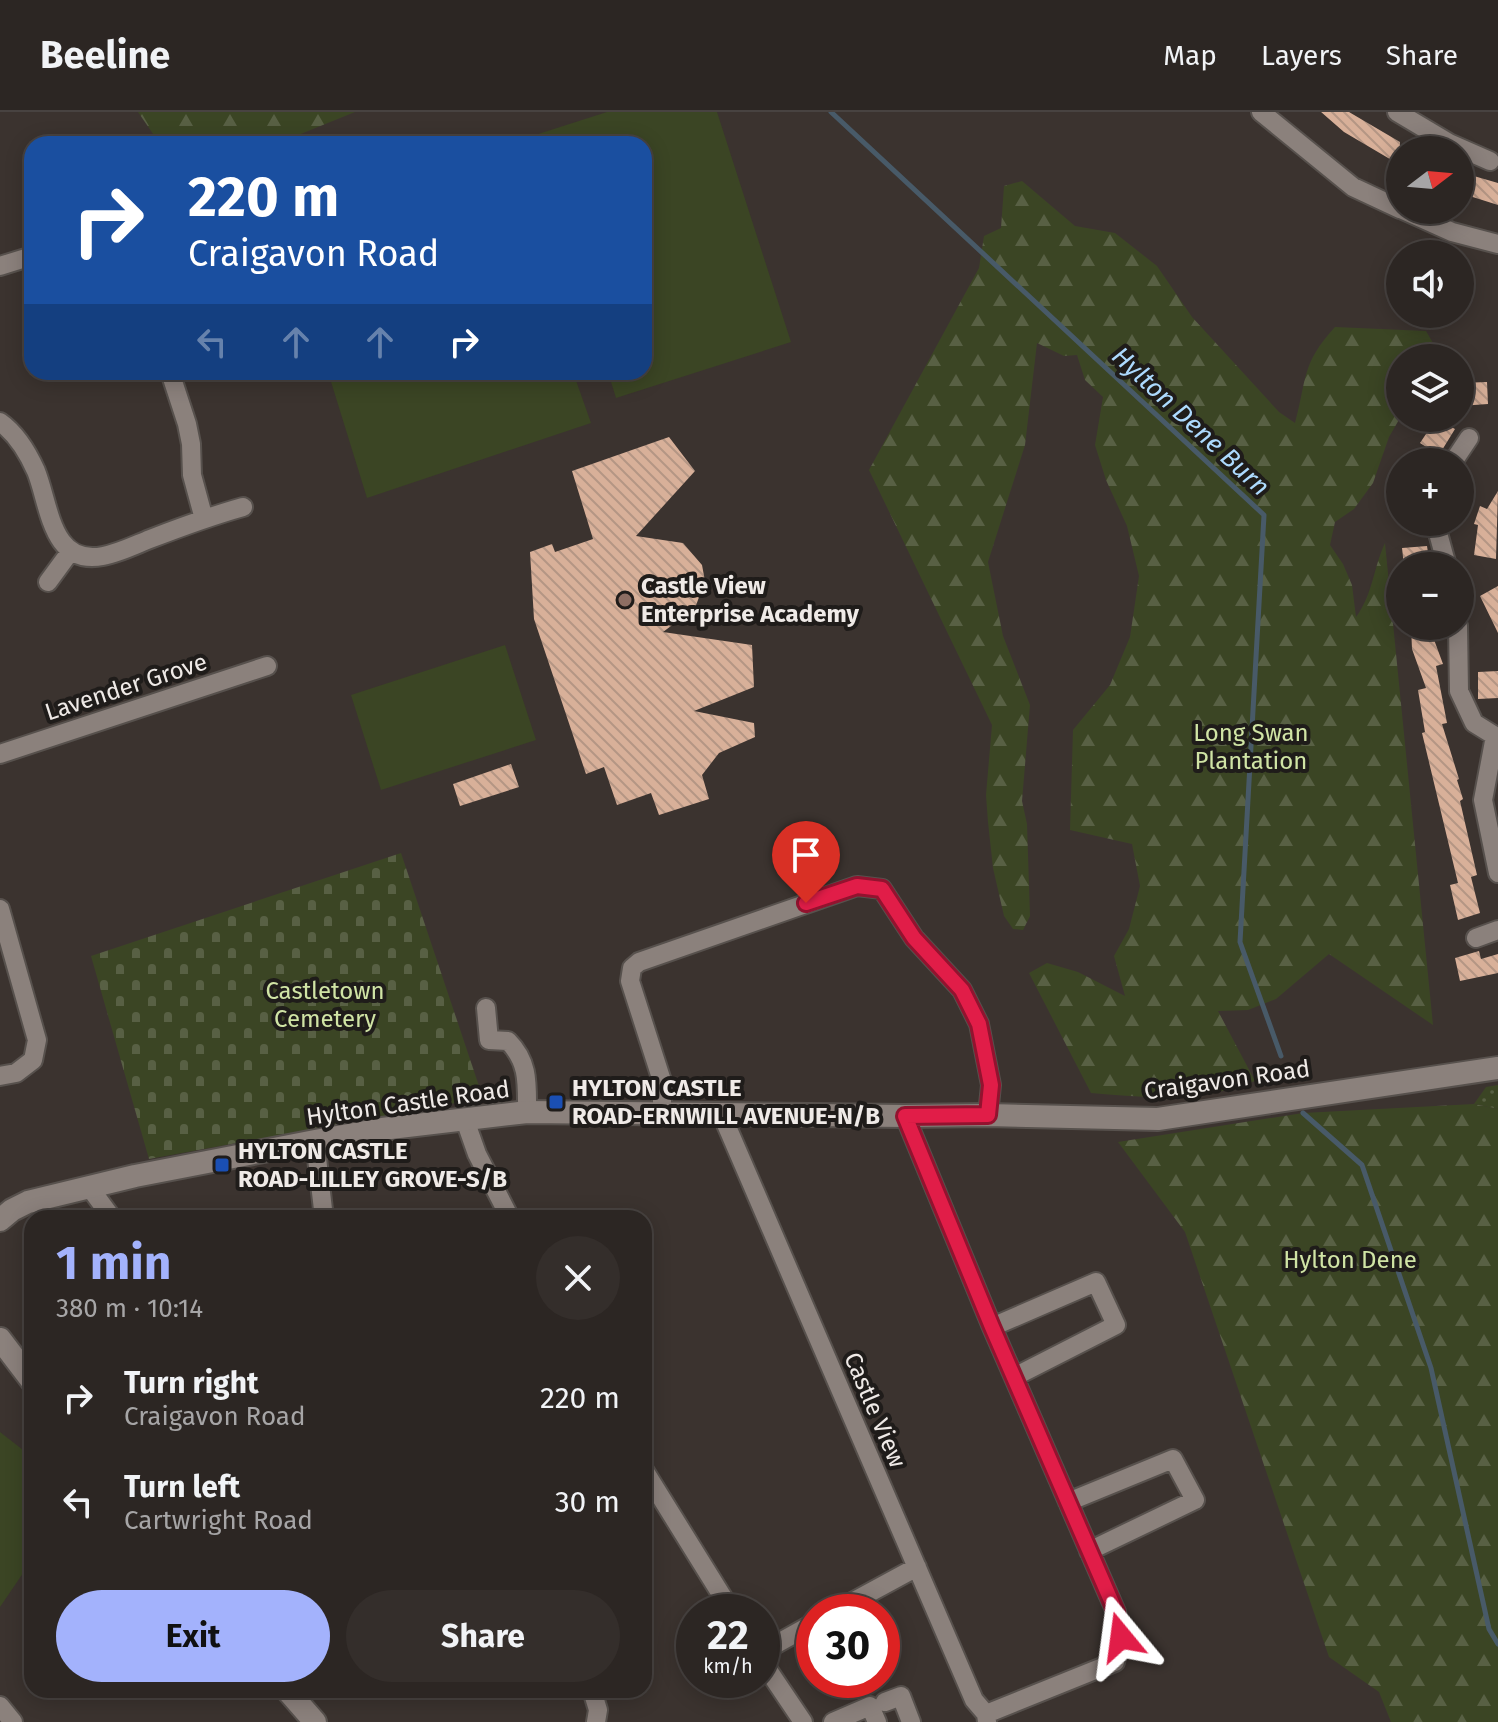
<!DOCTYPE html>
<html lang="en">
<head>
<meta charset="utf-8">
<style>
	:root { --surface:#2c2623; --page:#342e2b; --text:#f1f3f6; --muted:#a6a5a6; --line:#484341; --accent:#a3b2fc }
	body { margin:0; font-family:"Fira Sans",sans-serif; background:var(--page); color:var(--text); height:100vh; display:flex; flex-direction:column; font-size:30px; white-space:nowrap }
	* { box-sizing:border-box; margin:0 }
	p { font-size:26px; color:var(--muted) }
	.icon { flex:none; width:44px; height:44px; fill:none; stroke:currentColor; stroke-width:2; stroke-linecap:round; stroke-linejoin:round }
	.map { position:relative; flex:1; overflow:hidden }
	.sheet { position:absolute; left:24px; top:1098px; width:628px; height:488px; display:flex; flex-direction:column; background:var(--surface); border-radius:24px; box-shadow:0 4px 20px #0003,0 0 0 2px var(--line) }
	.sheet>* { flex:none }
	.top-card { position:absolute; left:24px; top:24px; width:628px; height:244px; border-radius:24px; box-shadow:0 4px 20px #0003,0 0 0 2px var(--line); background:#1a4fa0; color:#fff; overflow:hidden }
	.needle { width:52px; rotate:74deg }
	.buttons { position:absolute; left:1386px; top:24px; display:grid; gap:16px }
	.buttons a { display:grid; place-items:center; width:88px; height:88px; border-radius:50%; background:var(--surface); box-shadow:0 4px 20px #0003,0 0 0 2px var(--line); font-size:40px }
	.speed { position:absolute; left:676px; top:1482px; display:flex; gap:16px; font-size:40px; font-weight:700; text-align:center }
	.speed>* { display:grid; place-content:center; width:104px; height:104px; border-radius:50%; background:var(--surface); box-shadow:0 4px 20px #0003,0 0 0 2px var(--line); line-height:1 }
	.speed small { font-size:20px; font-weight:400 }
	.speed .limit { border:12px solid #d22; background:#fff; color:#111 }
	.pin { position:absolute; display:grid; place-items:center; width:68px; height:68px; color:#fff; margin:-82px -34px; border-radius:50% 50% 50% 0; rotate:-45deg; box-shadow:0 0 8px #0007 }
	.pin .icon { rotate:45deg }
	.me { position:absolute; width:88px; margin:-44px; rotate:344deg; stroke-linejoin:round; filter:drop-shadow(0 0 6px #0008) }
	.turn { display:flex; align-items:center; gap:28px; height:168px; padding:0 32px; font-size:36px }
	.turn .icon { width:104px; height:104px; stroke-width:2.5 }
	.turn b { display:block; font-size:56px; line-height:68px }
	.lanes { display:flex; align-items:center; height:76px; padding:0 32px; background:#0003; justify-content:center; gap:40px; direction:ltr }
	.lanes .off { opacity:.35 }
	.round { display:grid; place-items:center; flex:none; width:84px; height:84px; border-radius:42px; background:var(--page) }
	.headline { display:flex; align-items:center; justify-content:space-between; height:136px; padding:0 32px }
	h1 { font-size:48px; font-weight:700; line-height:60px; color:var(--accent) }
	.primary-button { display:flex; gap:16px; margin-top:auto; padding:16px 32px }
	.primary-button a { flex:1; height:92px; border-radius:48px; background:var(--accent); color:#111; font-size:32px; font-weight:700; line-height:92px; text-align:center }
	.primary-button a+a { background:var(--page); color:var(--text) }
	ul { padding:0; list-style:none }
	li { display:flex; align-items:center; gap:24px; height:104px; padding:0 32px }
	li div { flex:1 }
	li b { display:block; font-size:30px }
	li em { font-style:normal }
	header { display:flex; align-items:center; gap:48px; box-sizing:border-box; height:112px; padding:0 40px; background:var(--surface); border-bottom:2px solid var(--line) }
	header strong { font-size:38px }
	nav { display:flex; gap:44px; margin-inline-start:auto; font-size:28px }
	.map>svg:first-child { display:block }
	.grass { fill:url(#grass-dots) }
	.forest { fill:url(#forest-firs) }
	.cemetery { fill:url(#cemetery-stones) }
	.pitch { fill:#3b4524 }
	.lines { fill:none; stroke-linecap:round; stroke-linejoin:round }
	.stream { stroke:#485a68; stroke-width:5 }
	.building { fill:url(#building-back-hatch) }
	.minor-casing { stroke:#57514d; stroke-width:22 }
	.tertiary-casing { stroke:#57514d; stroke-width:26 }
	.minor { stroke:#8b817c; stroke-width:18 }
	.tertiary { stroke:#8b817c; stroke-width:22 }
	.route-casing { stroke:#92132f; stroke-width:20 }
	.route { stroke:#e11d48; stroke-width:14 }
	.education-dot { fill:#8d6e63; stroke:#1f1c1a; stroke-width:3 }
	.transit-dot { fill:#1a4fb4; stroke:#1f1c1a; stroke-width:3 }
	.labels { text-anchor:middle; stroke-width:8; stroke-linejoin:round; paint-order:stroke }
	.poi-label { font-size:24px; font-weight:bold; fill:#efeae7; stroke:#1f1c1a; text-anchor:start }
	.street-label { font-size:24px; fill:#efeae7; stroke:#1f1c1a }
	.park-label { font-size:24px; fill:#d0e4a5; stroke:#1f1c1a }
	.water-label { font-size:26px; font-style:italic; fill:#addafe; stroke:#1f1c1a }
</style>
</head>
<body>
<header>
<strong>Beeline</strong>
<nav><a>Map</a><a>Layers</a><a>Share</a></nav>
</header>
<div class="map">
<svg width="1498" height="1610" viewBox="0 0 1498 1610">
	<defs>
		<pattern id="grass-dots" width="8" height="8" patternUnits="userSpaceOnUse" patternTransform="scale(2)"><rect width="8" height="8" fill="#3b4524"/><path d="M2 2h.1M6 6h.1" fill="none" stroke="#586044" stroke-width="1.8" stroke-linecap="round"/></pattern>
		<pattern id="forest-firs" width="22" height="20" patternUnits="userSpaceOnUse" patternTransform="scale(2)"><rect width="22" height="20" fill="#3b4524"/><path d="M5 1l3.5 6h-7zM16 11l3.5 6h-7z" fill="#586044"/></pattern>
		<pattern id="cemetery-stones" width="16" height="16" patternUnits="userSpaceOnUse" patternTransform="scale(2)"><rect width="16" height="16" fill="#3b4524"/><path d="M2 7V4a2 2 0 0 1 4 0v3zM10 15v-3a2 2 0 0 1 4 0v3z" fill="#586044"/></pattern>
		<pattern id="building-back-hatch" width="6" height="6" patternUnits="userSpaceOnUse" patternTransform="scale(2)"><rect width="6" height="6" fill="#d8b099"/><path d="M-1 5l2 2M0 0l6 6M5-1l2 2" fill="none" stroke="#b49684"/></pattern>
	</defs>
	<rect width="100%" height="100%" fill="#3b332f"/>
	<path class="grass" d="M1498 973V997L1474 992 1486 975Z"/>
	<path class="forest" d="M138 0H355L276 32H160Z
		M1022 69 1075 114 1115 121 1157 154 1192 205 1279 300 1295 311C1307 267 1301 252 1335 215L1426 219 1437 238 1438 246H1400V306L1389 325 1373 371 1354 397 1335 410 1330 433 1343 452 1352 473 1356 505C1373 482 1373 457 1385 431L1433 913 1329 842 1276 887 1248 898 1218 899 1255 969C1203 990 1147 986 1091 981L1029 861 1047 851 1078 860 1125 884 1114 844 1129 817 1140 774 1132 732 1070 718 1073 618 1110 573 1130 525 1139 464 1127 414 1106 368 1095 333 1103 285 1085 268 1077 243 1064 244 1037 231 1025 333 988 450 1003 524 1030 593 1022 689 1027 712 1030 804 1023 818 1013 817 1004 804 993 756 988 710 986 683 992 613 869 358 979 156 984 124 1001 116 1004 74Z
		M1474 992 1498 997V1610H1391L1379 1580 1329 1545 1185 1120 1118 1030 1303 1001Z"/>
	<path class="cemetery" d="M401 741 483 986 149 1047 91 844Z"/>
	<path class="pitch" d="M607 0H717L791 230 616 286 608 260H644V32H535L532 24Z
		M328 260H573L591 311 367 386Z
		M505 533 536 628 381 678 351 583Z
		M0 1320 32 1345V1448L0 1495Z"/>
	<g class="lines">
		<path class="stream" d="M831 0 1264 403 1240 830 1281 944
			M1303 1001 1362 1053 1431 1256 1489 1517 1498 1532"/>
	</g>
	<path class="building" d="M1321 0H1349L1400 30V53L1344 20Z
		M1460 60 1498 71V93L1460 81Z
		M1487 270 1488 292 1460 294V271Z
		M1436 307 1455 317 1439 343 1420 331Z
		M669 325 695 359 636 424 683 431 702 453 705 469 695 496 663 520 752 533 754 575 694 599 754 611 755 625 719 641 702 663 709 687 659 703 651 681 617 693 604 655 586 662 534 507 530 440 552 432 555 440 593 427 572 359Z
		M1498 379 1496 447 1474 443 1478 413 1474 412 1480 394 1487 397Z
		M1427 434 1430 454H1404L1402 436Z
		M1498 474V521L1480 484Z
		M1411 514H1429L1443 552 1436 554 1447 611 1442 612 1459 667 1457 668 1463 687 1460 689 1477 763 1471 765 1480 801 1458 808 1450 773 1458 771 1422 621 1425 620 1418 578 1426 576 1412 537Z
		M1498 559V586L1478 587V560Z
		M511 652 519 675 460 694 453 672Z
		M1479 839 1481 847 1498 842V861L1460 869 1455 846Z"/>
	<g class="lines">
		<defs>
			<path id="minor" d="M1261 0 1353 75 1400 97
				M1397 0 1449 31 1490 49
				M1403 98 1452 120 1498 132
				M0 154 32 144
				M170 260 187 312 191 332 192 363 204 407
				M0 310C17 322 28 341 36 359 50 394 51 454 103 444 119 441 135 433 150 427 181 415 211 404 243 395
				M1453 350 1469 326
				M1435 410 1447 454
				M48 470 70 440
				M1458 514 1459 579 1474 611 1495 624 1483 688 1498 761
				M0 642 267 554
				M0 797 37 928 33 948 16 961 0 964
				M1476 826 1498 818
				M486 896 489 928 508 929C529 950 527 972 527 1000
				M662 1000V969L630 869 632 856 639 850 857 774 882 777 914 826 962 878 979 912 991 973 988 1003
				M722 1003 974 1588 986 1602 987 1610
				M905 1004 992 1215 1116 1500 1121 1525 1115 1550 986 1602
				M465 1008 477 1042 510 1106
				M315 1029 324 1106
				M90 1076 112 1106
				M992 1215 1096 1170 1116 1213 1014 1265
				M644 1358 732 1500
				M1068 1390 1173 1347 1195 1388 1089 1439
				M834 1500 917 1455
				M762 1540 814 1511
				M762 1549 803 1610
				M592 1578 598 1598 596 1610
				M885 1590 901 1584 911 1610
				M0 1594 13 1610
				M833 1610 870 1594 877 1610"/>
			<path id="tertiary" d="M0 1108 12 1098 28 1090 135 1064 315 1029 382 1017 527 1000 905 1004 988 1003 1158 1007 1498 956
				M0 1227 32 1269
				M287 1578 315 1610"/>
		</defs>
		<use href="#minor" class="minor-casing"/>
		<use href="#tertiary" class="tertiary-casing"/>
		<use href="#minor" class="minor"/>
		<use href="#tertiary" class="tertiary"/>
	</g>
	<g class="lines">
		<defs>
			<path id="route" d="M806 791 857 774 882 777 914 826 962 878 979 912 991 973 988 1003 905 1004 992 1215 1116 1500 1121 1525"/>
		</defs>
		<use href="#route" class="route-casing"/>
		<use href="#route" class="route"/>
	</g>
	<circle class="education-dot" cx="625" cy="488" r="8"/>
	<g class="transit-dot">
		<rect x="548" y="982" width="16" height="16" rx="4"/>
		<rect x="214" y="1045" width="16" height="16" rx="4"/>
	</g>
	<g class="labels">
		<g class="poi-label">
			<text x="641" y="482">Castle View<tspan x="641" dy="28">Enterprise Academy</tspan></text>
			<text x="572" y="984">HYLTON CASTLE<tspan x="572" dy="28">ROAD-ERNWILL AVENUE-N/B</tspan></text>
			<text x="238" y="1047">HYLTON CASTLE<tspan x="238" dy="28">ROAD-LILLEY GROVE-S/B</tspan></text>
		</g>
		<g class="street-label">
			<text transform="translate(126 575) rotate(-18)" y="8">Lavender Grove</text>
			<text transform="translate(1227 968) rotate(-8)" y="8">Craigavon Road</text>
			<text transform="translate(408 991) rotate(-8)" y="8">Hylton Castle Road</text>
			<text transform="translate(875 1298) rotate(67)" y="8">Castle View</text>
		</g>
		<g class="park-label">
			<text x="1251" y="629">Long Swan<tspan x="1251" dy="28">Plantation</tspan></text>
			<text x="325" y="887">Castletown<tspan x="325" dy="28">Cemetery</tspan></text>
			<text x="1350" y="1156">Hylton Dene</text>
		</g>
		<g class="water-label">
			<text transform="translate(1191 309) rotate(43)" y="9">Hylton Dene Burn</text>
		</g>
	</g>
</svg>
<div class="buttons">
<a><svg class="needle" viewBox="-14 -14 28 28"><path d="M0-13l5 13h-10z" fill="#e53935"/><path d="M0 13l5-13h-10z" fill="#a6a5a6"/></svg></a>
<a><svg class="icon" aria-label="sound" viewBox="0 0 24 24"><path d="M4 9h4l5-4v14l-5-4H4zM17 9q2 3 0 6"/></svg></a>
<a><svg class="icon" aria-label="layers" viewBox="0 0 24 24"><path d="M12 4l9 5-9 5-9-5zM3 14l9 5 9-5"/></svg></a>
<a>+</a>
<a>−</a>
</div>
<div class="speed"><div>22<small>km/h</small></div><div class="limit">30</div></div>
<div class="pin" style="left:806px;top:791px;background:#d93025"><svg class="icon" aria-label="arrive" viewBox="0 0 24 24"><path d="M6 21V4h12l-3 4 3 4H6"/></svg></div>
<svg class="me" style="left:1121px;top:1525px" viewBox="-20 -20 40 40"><path d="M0-17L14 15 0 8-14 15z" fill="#e11d48" stroke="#fff" stroke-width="4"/></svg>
<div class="top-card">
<div class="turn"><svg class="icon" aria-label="right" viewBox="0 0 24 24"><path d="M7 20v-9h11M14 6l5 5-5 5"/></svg><div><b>220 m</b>Craigavon Road</div></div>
<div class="lanes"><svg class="icon off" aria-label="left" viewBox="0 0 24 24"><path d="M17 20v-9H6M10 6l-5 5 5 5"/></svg><svg class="icon off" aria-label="ahead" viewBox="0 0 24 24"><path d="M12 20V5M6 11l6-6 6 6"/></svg><svg class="icon off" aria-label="ahead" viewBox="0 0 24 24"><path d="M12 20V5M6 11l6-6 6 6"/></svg><svg class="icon" aria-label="right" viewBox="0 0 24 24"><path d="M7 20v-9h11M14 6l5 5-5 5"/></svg></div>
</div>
<section class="sheet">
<div class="headline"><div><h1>1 min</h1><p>380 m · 10:14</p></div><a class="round"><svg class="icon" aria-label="close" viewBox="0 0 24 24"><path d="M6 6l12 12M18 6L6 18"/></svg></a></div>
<ul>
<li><svg class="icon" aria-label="right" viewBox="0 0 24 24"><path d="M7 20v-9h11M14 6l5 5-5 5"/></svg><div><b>Turn right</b><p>Craigavon Road</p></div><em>220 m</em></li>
<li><svg class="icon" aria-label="left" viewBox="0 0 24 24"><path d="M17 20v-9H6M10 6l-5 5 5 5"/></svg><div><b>Turn left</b><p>Cartwright Road</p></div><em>30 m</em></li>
</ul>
<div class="primary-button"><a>Exit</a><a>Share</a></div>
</section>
</div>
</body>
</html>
